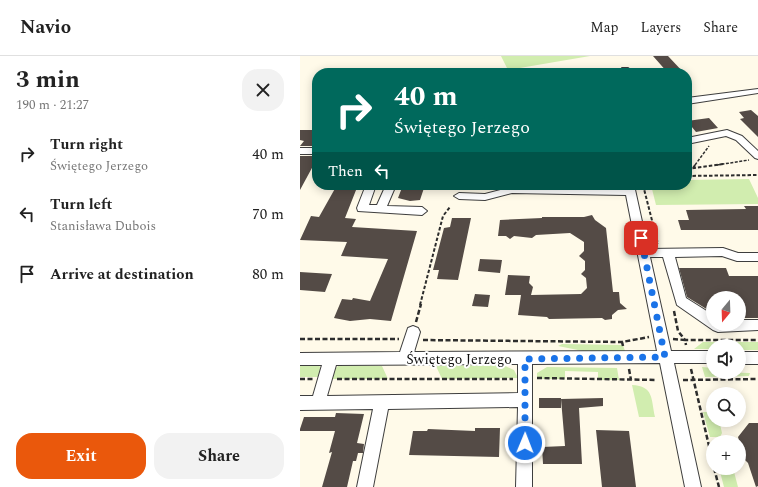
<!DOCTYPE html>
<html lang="en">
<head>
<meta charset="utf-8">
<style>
	:root { --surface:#fff; --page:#f2f2f2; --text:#222; --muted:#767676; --line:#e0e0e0; --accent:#ea580c }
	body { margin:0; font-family:Spectral,serif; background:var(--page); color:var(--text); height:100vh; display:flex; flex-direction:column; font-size:15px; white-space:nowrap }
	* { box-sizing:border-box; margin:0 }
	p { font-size:13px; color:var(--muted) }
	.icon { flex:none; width:22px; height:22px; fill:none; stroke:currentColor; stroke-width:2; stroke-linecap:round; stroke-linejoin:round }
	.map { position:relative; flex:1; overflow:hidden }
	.sheet { display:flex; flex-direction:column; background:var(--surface); width:300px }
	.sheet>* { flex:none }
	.guide { position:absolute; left:12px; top:12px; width:380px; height:122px; border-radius:16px; box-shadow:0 2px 10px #0003; background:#00695c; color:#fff; overflow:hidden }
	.needle { width:26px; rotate:199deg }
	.controls { position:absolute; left:406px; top:235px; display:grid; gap:8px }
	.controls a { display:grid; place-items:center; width:40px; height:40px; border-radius:50%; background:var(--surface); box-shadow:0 2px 10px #0003; font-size:20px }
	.pin { position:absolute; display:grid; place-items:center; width:34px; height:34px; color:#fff; margin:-17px; border-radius:8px; box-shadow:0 2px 6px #0006 }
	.me { position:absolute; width:44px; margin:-22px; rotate:1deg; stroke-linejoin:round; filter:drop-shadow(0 0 3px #0008) }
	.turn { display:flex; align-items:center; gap:14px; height:84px; padding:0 16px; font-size:18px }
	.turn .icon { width:52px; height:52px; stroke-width:2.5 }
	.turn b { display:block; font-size:28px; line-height:34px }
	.then { display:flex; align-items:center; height:38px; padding:0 16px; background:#0003; gap:8px; font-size:15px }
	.round { display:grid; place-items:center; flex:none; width:42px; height:42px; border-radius:16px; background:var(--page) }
	.summary { display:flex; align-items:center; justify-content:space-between; height:68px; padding:0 16px }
	h1 { font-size:24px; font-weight:700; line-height:30px }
	.cta { display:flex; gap:8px; margin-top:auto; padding:8px 16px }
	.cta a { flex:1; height:46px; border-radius:16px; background:var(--accent); color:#fff; font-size:16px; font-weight:700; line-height:46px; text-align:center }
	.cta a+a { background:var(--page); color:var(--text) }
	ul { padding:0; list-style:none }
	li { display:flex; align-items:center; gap:12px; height:60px; padding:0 16px }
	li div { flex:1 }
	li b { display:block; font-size:15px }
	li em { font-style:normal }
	header { display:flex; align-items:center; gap:24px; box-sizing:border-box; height:56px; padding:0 20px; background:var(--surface); border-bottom:1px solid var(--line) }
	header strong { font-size:19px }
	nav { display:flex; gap:22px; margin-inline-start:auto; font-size:14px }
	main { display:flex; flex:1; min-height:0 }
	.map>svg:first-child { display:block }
	.green { fill:#d1edaf }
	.building { fill:#544b46 }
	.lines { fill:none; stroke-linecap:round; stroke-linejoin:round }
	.minor-casing { stroke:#3e3e3e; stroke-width:2 }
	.path-far2 { stroke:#2d2d2d; stroke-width:1.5; stroke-dasharray:3 1.5; stroke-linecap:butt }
	.path-far1 { stroke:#2d2d2d; stroke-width:2; stroke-dasharray:3.5 2; stroke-linecap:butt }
	.path { stroke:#2d2d2d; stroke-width:2.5; stroke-dasharray:5 2.5; stroke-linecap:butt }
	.minor { fill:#fff; fill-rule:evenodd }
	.route { stroke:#1a73e8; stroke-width:7; stroke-dasharray:0 12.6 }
	.labels { text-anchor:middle; stroke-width:4; stroke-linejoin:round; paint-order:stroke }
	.street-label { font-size:14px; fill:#0b0b0b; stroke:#fff }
</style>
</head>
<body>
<header>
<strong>Navio</strong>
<nav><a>Map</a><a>Layers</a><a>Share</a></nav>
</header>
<main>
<section class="sheet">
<div class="summary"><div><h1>3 min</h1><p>190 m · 21:27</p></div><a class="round"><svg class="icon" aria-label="close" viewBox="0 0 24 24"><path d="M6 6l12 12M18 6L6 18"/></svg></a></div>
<ul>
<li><svg class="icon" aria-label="right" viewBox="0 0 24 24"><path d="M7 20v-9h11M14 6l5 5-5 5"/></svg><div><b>Turn right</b><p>Świętego Jerzego</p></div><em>40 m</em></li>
<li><svg class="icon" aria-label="left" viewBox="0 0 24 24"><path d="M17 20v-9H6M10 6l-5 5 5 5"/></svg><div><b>Turn left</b><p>Stanisława Dubois</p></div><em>70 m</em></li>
<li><svg class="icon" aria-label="arrive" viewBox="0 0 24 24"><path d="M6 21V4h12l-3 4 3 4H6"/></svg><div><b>Arrive at destination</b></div><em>80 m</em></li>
</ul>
<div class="cta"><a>Exit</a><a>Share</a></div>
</section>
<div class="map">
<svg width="458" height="431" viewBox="0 0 458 431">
	<rect width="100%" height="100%" fill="#fffae9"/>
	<path class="green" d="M201 0H290L208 14Z
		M449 123 458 142V148L356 149 351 129H387V124Z
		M403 286H458V294H439V290H413V293H394Z
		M262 288 323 289 325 295 288 296 258 290Z
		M0 309H19L22 315 20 321H0Z
		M39 309 82 310 88 323H31L34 314Z
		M203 309 214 314 218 322 142 323 136 310Z
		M247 311 317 312 319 324H298V316L265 315V323H237V317Z
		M402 311 413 312V316L450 317 449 320 405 321Z
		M332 329C354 330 351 343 355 361H339Z
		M403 356H409L413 358V364H419L422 377 420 381H410Z
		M419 412H433L438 431H424Z"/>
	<path class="building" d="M353 0H368L384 17H368Z
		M451 54 458 60V81L440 63 444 62 439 56Z
		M409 62 418 72 396 76 387 65Z
		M0 74H17V90H0L4 85 0 84Z
		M0 100H17L13 110 0 134Z
		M37 129H58L45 162 56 163 52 171 117 175 91 265 70 263 50 265 34 262 42 243 52 244 53 242 70 245 88 203 41 200 47 186 0 184 11 160 19 161Z
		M103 129H125L120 144 110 145 98 142Z
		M444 150H458V174H381L378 164H389L386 154 446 153Z
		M292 159 295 164 306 172 313 236H319L320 247 327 253 318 254 312 259V263L305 264 302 262 249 263 247 261 218 259 221 239H205L208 219 230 220 229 227 233 231 231 239 281 238 287 232 286 222 281 218 285 214V205L279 200 284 195V186L270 177 236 179 232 182 214 180 210 183 206 180H198L200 164 242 162V161H284Z
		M152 162H171L158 224 137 223 139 214H133L144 172 150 171Z
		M180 203 202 204 200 217 178 215Z
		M379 212H426L429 220H458V262H439V242H413V257L387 241Z
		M0 216 32 218 25 236 0 234Z
		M175 238 190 239 188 251 172 250Z
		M239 342H261V352H239Z
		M303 342V350L279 352 282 408H243L242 391 265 390 261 343Z
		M36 357 64 358 57 387 64 388 63 397H58L56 405H53L47 431H22L32 396 29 397 35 375H0V373L4 361H35Z
		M449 367H458V430L456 431 448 407 444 403 438 381Z
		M175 372H200L199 401 109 399 113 375H127L128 373 175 375Z
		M296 374 329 375 336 431H302Z"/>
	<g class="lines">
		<defs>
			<path id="minor" d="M322 12H328L334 17H324L321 14Z
				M458 33V37L387 48V42Z
				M427 74 442 80 458 95V103L455 102 436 84 426 80 387 88V82Z
				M0 92H17V98H0Z
				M66 129H76L69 149H77L86 129H96L87 150 122 151 127 155 122 159 58 155 57 152Z
				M324 129H334L348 193 423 192 438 197H458V205H437L422 200 375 201 386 242 413 259V268H439V264H458V274L418 276 413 274 377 249 363 201H350L371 295H413V307H374L401 431H385L360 307 232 308V431H216L218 351 88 353 73 431H57L73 353 0 354V340H13L22 309H0V297L100 296 108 272 113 270 118 272 120 276 114 296 357 295 326 139 212 137 185 144 159 143 154 140 159 137 185 138 212 131 325 132ZM218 308V337L27 340 36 309Z
				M439 296H458V308H439Z"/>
		</defs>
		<use href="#minor" class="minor-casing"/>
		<path class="path-far2" d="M395 109 409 90
			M417 109 449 104"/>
		<path class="path-far1" d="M393 112 396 108
			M387 113 424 108
			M387 120 458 119
			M343 129 358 188
			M120 249 143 160 150 151"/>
		<path class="path" d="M374 255 378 275 385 284H458
			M116 266 121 248
			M0 283H99
			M373 283 385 284 386 289
			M123 284 322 286
			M323 290 322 286 349 281
			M329 313 331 324
			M391 313 413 407
			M237 322 357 324
			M0 323H13
			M37 323H213
			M383 324 458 323
			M414 412 419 431"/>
		<use href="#minor" class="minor"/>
	</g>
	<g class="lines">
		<path class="route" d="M225 387V303L365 301 341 182"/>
	</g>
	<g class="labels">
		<g class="street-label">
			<text x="159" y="308">Świętego Jerzego</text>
		</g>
	</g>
</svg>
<div class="controls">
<a><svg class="needle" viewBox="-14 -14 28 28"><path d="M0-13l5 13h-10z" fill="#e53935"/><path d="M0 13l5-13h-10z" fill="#767676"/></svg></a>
<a><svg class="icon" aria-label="sound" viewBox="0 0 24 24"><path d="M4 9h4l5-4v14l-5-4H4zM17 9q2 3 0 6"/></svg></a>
<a><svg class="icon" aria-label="search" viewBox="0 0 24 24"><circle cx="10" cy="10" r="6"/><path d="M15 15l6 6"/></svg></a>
<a>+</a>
</div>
<div class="pin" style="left:341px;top:182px;background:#d93025"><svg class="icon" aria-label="arrive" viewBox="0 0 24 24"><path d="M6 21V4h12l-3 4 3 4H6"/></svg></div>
<svg class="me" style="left:225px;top:387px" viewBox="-20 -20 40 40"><circle r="17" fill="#1a73e8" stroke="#fff" stroke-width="3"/><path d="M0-11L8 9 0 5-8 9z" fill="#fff"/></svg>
<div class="guide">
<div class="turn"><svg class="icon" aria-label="right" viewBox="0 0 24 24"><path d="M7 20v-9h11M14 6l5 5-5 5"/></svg><div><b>40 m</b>Świętego Jerzego</div></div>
<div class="then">Then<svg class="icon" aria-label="left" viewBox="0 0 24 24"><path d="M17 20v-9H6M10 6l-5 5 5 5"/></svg></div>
</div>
</div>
</main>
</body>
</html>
